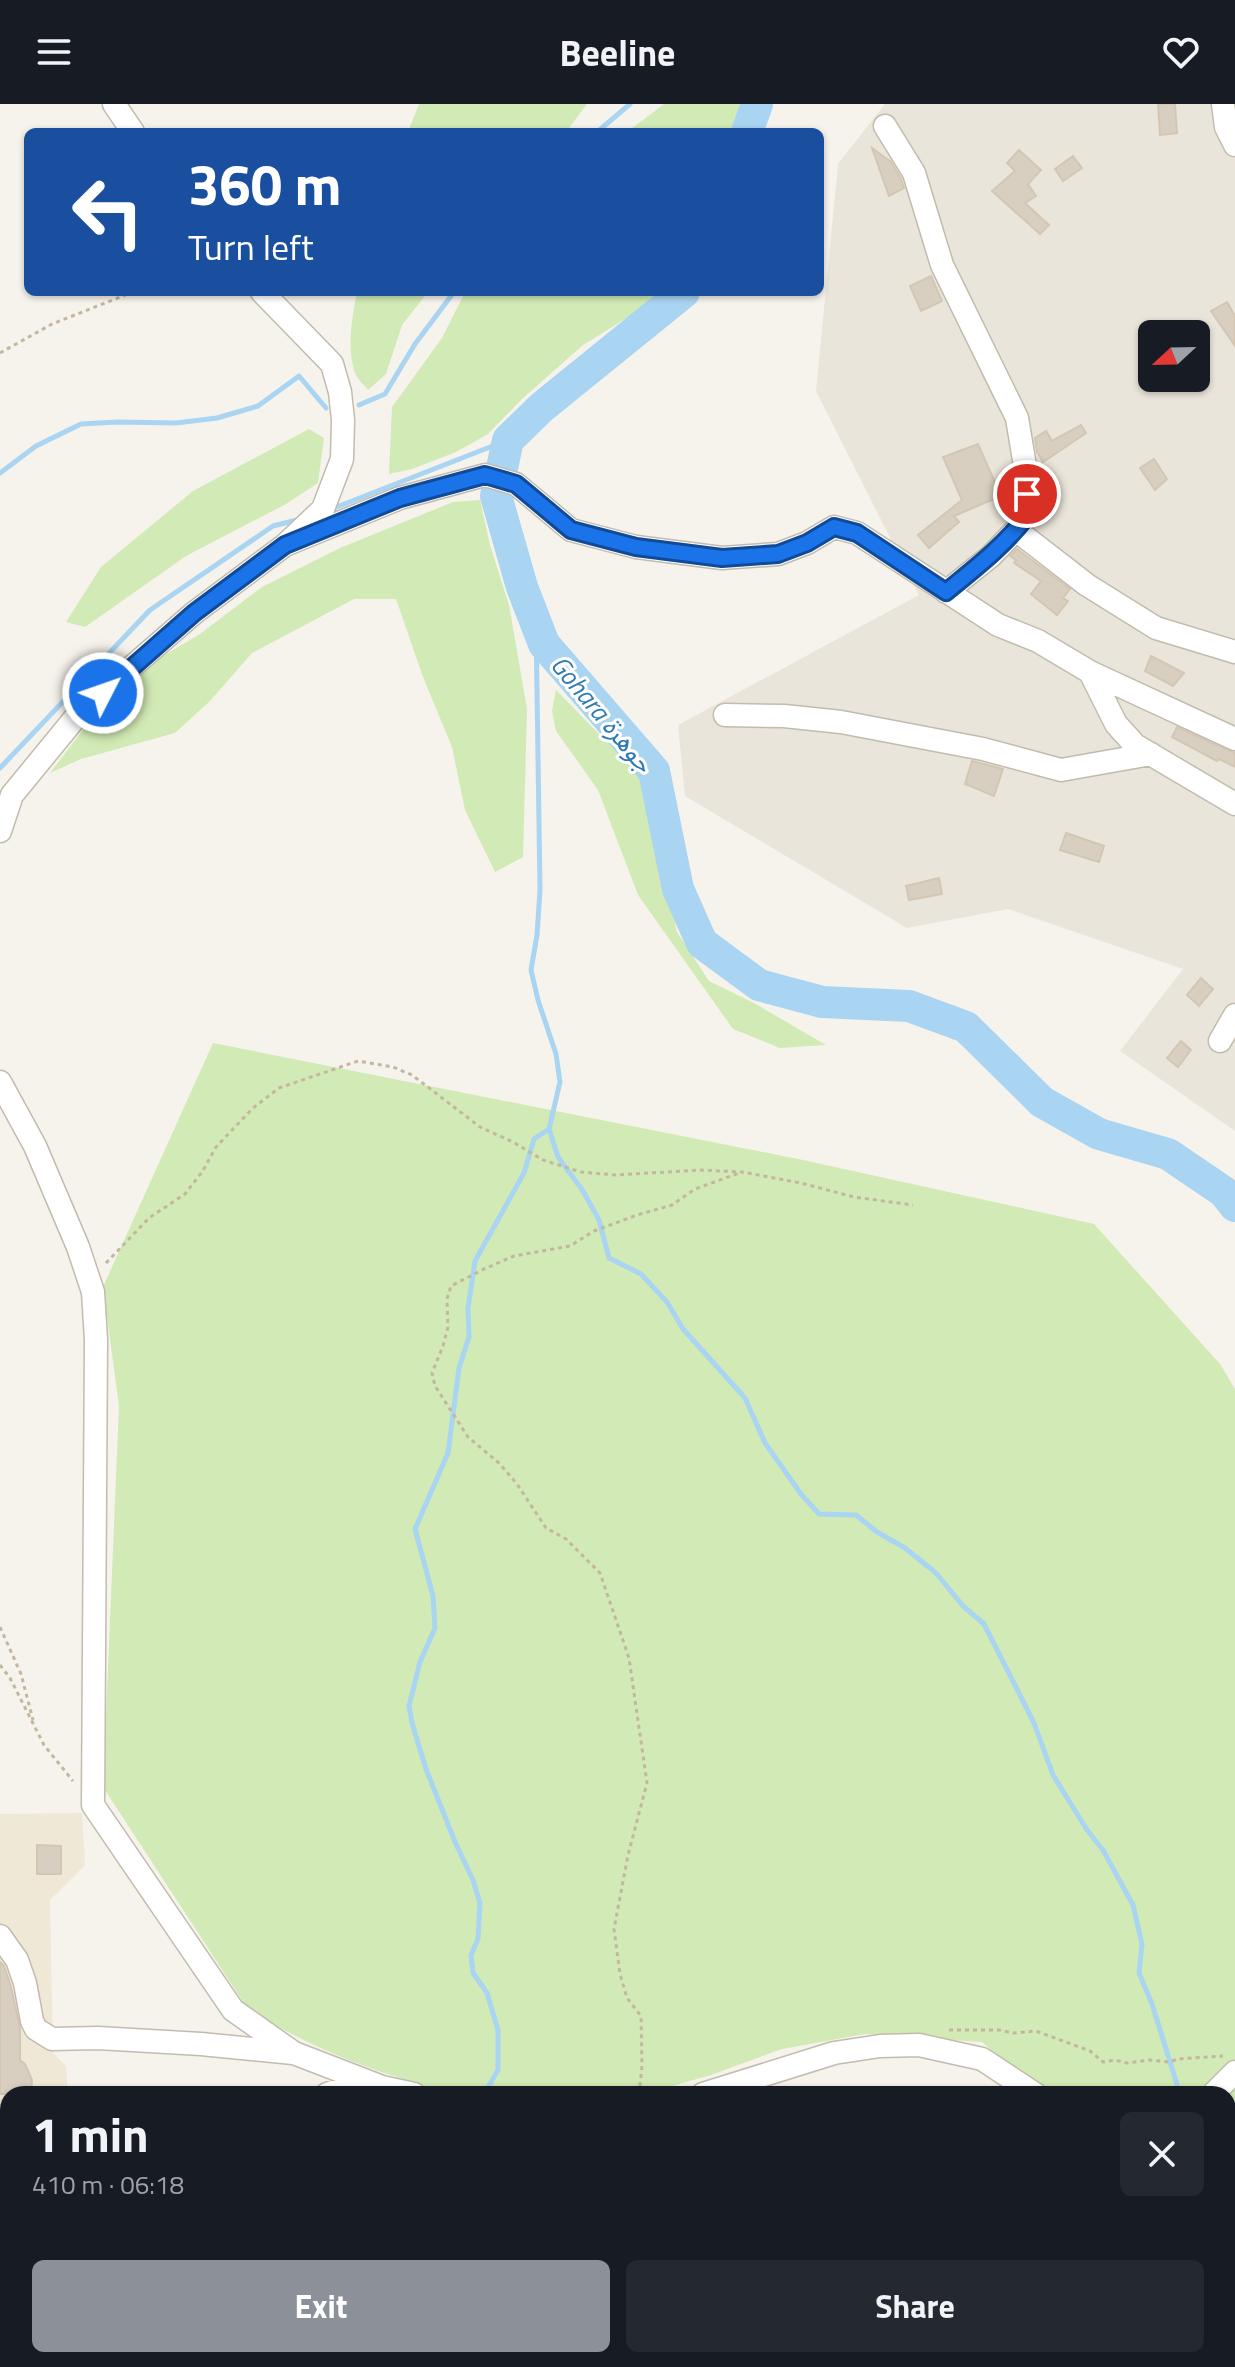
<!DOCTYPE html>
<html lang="en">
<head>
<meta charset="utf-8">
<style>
	:root { --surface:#171b24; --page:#242831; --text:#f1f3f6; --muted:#9ea1a6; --accent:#8c9099 }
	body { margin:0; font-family:"Titillium Web","Noto Sans Arabic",sans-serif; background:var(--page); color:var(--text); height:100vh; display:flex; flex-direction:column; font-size:30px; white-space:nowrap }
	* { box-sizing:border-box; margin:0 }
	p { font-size:26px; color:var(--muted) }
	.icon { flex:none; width:44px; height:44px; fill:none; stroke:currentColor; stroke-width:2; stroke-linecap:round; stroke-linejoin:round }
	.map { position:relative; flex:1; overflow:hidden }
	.sheet { position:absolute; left:0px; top:1982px; width:1236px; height:282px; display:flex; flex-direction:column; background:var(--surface); border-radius:24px 24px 0 0; box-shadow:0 2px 6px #0004 }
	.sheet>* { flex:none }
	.hud { position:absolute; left:24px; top:24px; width:800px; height:168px; border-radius:12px; box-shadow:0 2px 6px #0004; background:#1a4fa0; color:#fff; overflow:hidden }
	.needle { width:52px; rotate:248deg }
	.tools { position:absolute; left:1138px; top:216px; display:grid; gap:16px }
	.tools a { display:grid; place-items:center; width:72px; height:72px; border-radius:12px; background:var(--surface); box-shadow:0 2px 6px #0004; font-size:40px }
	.pin { position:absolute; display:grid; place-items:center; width:68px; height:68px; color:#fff; margin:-34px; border:4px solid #fff; border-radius:50%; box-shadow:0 2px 8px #0007 }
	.me { position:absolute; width:88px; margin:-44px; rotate:49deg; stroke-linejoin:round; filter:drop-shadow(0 0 6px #0008) }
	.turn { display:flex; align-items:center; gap:28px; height:168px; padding:0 32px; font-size:36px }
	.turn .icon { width:104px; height:104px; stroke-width:2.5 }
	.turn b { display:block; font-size:56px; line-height:68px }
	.round { display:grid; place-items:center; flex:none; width:84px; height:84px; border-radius:12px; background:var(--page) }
	.overview { display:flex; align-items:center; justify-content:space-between; height:136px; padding:0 32px }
	h1 { font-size:48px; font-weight:700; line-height:60px }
	.cta { display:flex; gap:16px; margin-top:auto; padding:16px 32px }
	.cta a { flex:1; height:92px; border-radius:12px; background:var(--accent); color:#fff; font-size:32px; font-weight:700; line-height:92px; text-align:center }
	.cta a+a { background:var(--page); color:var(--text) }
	header { display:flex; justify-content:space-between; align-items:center; height:104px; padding:0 32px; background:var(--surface); font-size:36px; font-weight:700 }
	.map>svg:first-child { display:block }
	.residential { fill:#eae5da; fill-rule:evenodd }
	.education { fill:#efe8d6 }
	.green { fill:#d2eab5 }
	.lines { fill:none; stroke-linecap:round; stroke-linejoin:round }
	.stream { stroke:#a9d4f2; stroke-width:5 }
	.river { stroke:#a9d4f2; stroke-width:32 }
	.building { fill:#d8cfc1; stroke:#d3c7b4; stroke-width:2 }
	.minor-casing { stroke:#c2bbae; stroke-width:25 }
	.path { stroke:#c4b79f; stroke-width:3; stroke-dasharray:4 4; stroke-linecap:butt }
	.minor { stroke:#fff; stroke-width:22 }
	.route-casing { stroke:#114b97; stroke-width:20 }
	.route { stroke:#1a73e8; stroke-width:14 }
	.labels { text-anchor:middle; stroke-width:6; stroke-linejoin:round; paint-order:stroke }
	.water-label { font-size:26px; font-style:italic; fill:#2e7ab2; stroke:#fff }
</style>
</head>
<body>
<header><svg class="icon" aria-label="menu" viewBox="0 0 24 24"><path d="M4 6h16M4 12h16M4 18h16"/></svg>Beeline<svg class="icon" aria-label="heart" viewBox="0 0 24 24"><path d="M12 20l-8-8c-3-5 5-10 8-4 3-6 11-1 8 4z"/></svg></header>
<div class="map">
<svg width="1235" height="2263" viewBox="0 0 1235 2263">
	<rect width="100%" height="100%" fill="#f6f3ec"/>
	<path class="residential" d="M885 0H1235V1027L1120 947 1183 865 1008 805 907 824 685 692 678 621 919 491 816 287 838 60ZM1152 230H1196V274H1152Z"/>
	<path class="education" d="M82 1709 85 1761 50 1796 53 1949 66 1962 68 1990H8V2064L0 2065V1710Z
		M1228 2203 1235 2207V2263H926L929 2256H1228Z"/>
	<path class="green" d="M419 0H587L566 28H408Z
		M664 0H740L732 28H627Z
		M357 188H428L402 221 386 270 368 286C365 282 359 277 356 271 346 247 352 213 357 188Z
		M465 188H664L656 196 583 241 522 295 488 330 456 348 412 365 389 370 392 303 442 234Z
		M309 325 324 334 318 379 286 400 186 452 85 523 66 518 101 463 193 387Z
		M480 396 490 441 509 501 527 605 523 753 495 768 465 706 452 643 423 573 396 495H354L252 549 210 597 175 629 81 655 50 669 89 618 148 561 200 530 262 483 340 444 453 398Z
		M556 586 598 629 645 672 677 828 709 877 754 899 826 941 780 944 733 925 638 791 598 686 556 627 552 607Z
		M213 939 803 1056 1094 1120 1220 1260 1235 1285V2175L1228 2169V1990H1043L982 1938 865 1930 782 1945 711 1971 644 1990H454C433 1986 414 1979 394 1972 341 1955 294 1934 247 1904L103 1683 119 1302 103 1183Z
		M8 2014V2062H0V2016Z"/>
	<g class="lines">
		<path class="stream" d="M597 28 630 0
			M359 301 385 290 415 240 454 188
			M0 369 36 342 81 320 117 318 176 319 217 314 258 302 299 272 326 304
			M329 406 508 336
			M536 520 540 786 537 831 531 866 538 896 556 950 560 978 549 1025 558 1053 583 1087 599 1116 609 1154 641 1170 667 1198 683 1225 745 1294 765 1339 801 1390 819 1410 856 1411 877 1428 905 1444 936 1469 963 1502 984 1520 1034 1619 1053 1671 1087 1726 1103 1746 1133 1801 1142 1840 1139 1869 1152 1900 1180 1990
			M0 664 150 506 273 422 301 415
			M484 1990 498 1966V1926L487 1889 473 1869 471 1851 478 1835 480 1799 473 1776 455 1738 426 1665 412 1619 409 1602 420 1558 435 1524 433 1492 415 1425 448 1349 459 1264 469 1233 468 1204 475 1157 524 1069 534 1035 549 1025"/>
		<path class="river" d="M747 28 757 0
			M684 188 542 303 508 336 496 392 522 483 544 540 654 667 678 785 702 839 759 881 822 898 909 902 966 923 1042 998 1099 1030 1168 1050 1224 1088 1235 1102"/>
	</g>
	<path class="building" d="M1158 0H1175L1177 29 1160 31Z
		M872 44 891 58 901 75 904 84 889 92Z
		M1019 46 1041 66 1028 80 1036 92 1025 99 1049 121 1040 130 992 87 1015 67 1007 59Z
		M1073 52 1082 64 1063 77 1055 65Z
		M931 172 942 197 921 207 910 182Z
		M1227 198 1235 212V242L1211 207Z
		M1081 321 1086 329 1043 358 1037 348 1035 334 1046 327 1052 337Z
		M978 340 1001 392 954 412 959 418 929 444 918 431 962 396 943 353Z
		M1154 355 1167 375 1155 386 1140 364Z
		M1017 445 1070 485 1063 494 1068 497 1057 511 1031 490 1041 477 1014 459 1016 456 1010 452Z
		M1151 552 1184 569 1173 582 1145 567Z
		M1177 623 1235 649V663L1219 655 1217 657 1172 633Z
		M972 657 1003 665 994 692 965 680Z
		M1066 729 1104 742 1099 758 1060 746Z
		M939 774 942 790 909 796 906 782Z
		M1201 874 1213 885 1199 902 1187 891Z
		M1181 937 1191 946 1178 963 1167 954Z
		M37 1741 61 1742V1770H37Z
		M0 1858 4 1862 11 1883 20 1924V1956L25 1960 32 1976 31 1990H0Z"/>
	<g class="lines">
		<defs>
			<path id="minor" d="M114 0 133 28
				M1223 0 1226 23 1235 41
				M885 22 914 69 942 161 1017 314 1026 368 1027 412 1016 426
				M285 441 400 394 485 371 516 380 571 426 636 443 722 454 778 450 807 439 834 423 857 429 998 521 1038 537 1090 568 1116 620 1135 641 1235 700
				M946 488 991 452 1016 426 1087 481 1156 524 1235 548
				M1090 568 1235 635
				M725 611 784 612 841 618 983 645 1061 666 1151 650
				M0 727 12 691 80 608 194 509 285 441 323 405 342 355 343 316 340 288 332 260 262 188
				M1220 937 1235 911
				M0 978 35 1042 78 1143 93 1188 96 1236 93 1701 233 1906 294 1949 382 1983
				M0 1832 17 1856 25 1879 32 1917 36 1925 52 1935 98 1934 201 1940 293 1949
				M327 1990 352 1981 382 1983 414 1990
				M703 1990 834 1949 880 1942 919 1941 982 1955 1035 1990
				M1213 1990 1235 1968
				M0 2145 8 2143
				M1228 2187 1235 2192
				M109 2256V2263
				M597 2263V2256"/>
		</defs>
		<use href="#minor" class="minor-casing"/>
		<path class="path" d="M0 249 52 220 133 188
			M106 1159 149 1114 185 1090 202 1068 216 1043 253 1004 279 984 358 957 393 963 412 971 480 1023 513 1038 543 1056 581 1068 616 1071 700 1066 742 1068 801 1079 854 1093 913 1101
			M0 1523 21 1570 33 1616
			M0 1561 10 1574 44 1641 73 1677
			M949 1926H999L1014 1929 1036 1927 1090 1947 1103 1958 1115 1956 1127 1959 1150 1956 1169 1958 1178 1955 1223 1952
			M639 1990 642 1962 641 1912 627 1894 620 1870 614 1825 628 1751 647 1679 629 1554 600 1469 566 1435 546 1424 517 1380 499 1359 468 1333 435 1282 432 1269 443 1242 448 1223 447 1195 451 1182 484 1165 514 1152 570 1142 594 1127 637 1111 672 1101 695 1085 742 1068
			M447 2256 457 2263"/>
		<use href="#minor" class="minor"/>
	</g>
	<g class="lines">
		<defs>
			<path id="route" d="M103 589 194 509 285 441 400 394 485 371 516 380 571 426 636 443 722 454 778 450 807 439 834 423 857 429 946 488C975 464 1004 442 1027 412V390"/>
		</defs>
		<use href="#route" class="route-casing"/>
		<use href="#route" class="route"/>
	</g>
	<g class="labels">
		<g class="water-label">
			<text transform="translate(602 610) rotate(50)" y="9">Gohara جوهرة</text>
		</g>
	</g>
</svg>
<div class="tools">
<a><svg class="needle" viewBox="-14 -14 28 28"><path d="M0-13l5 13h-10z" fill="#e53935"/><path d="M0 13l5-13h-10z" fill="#9ea1a6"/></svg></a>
</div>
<div class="pin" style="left:1027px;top:390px;background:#d93025"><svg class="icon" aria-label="arrive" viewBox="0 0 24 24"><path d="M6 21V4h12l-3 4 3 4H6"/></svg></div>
<svg class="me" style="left:103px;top:589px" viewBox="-20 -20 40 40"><circle r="17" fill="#1a73e8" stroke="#fff" stroke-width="3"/><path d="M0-11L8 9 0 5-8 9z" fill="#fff"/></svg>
<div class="hud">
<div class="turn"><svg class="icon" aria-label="left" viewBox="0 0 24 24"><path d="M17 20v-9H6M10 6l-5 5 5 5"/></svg><div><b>360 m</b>Turn left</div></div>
</div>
<section class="sheet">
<div class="overview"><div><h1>1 min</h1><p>410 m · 06:18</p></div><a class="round"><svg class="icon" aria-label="close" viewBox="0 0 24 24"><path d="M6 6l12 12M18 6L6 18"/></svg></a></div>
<div class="cta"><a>Exit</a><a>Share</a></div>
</section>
</div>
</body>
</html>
